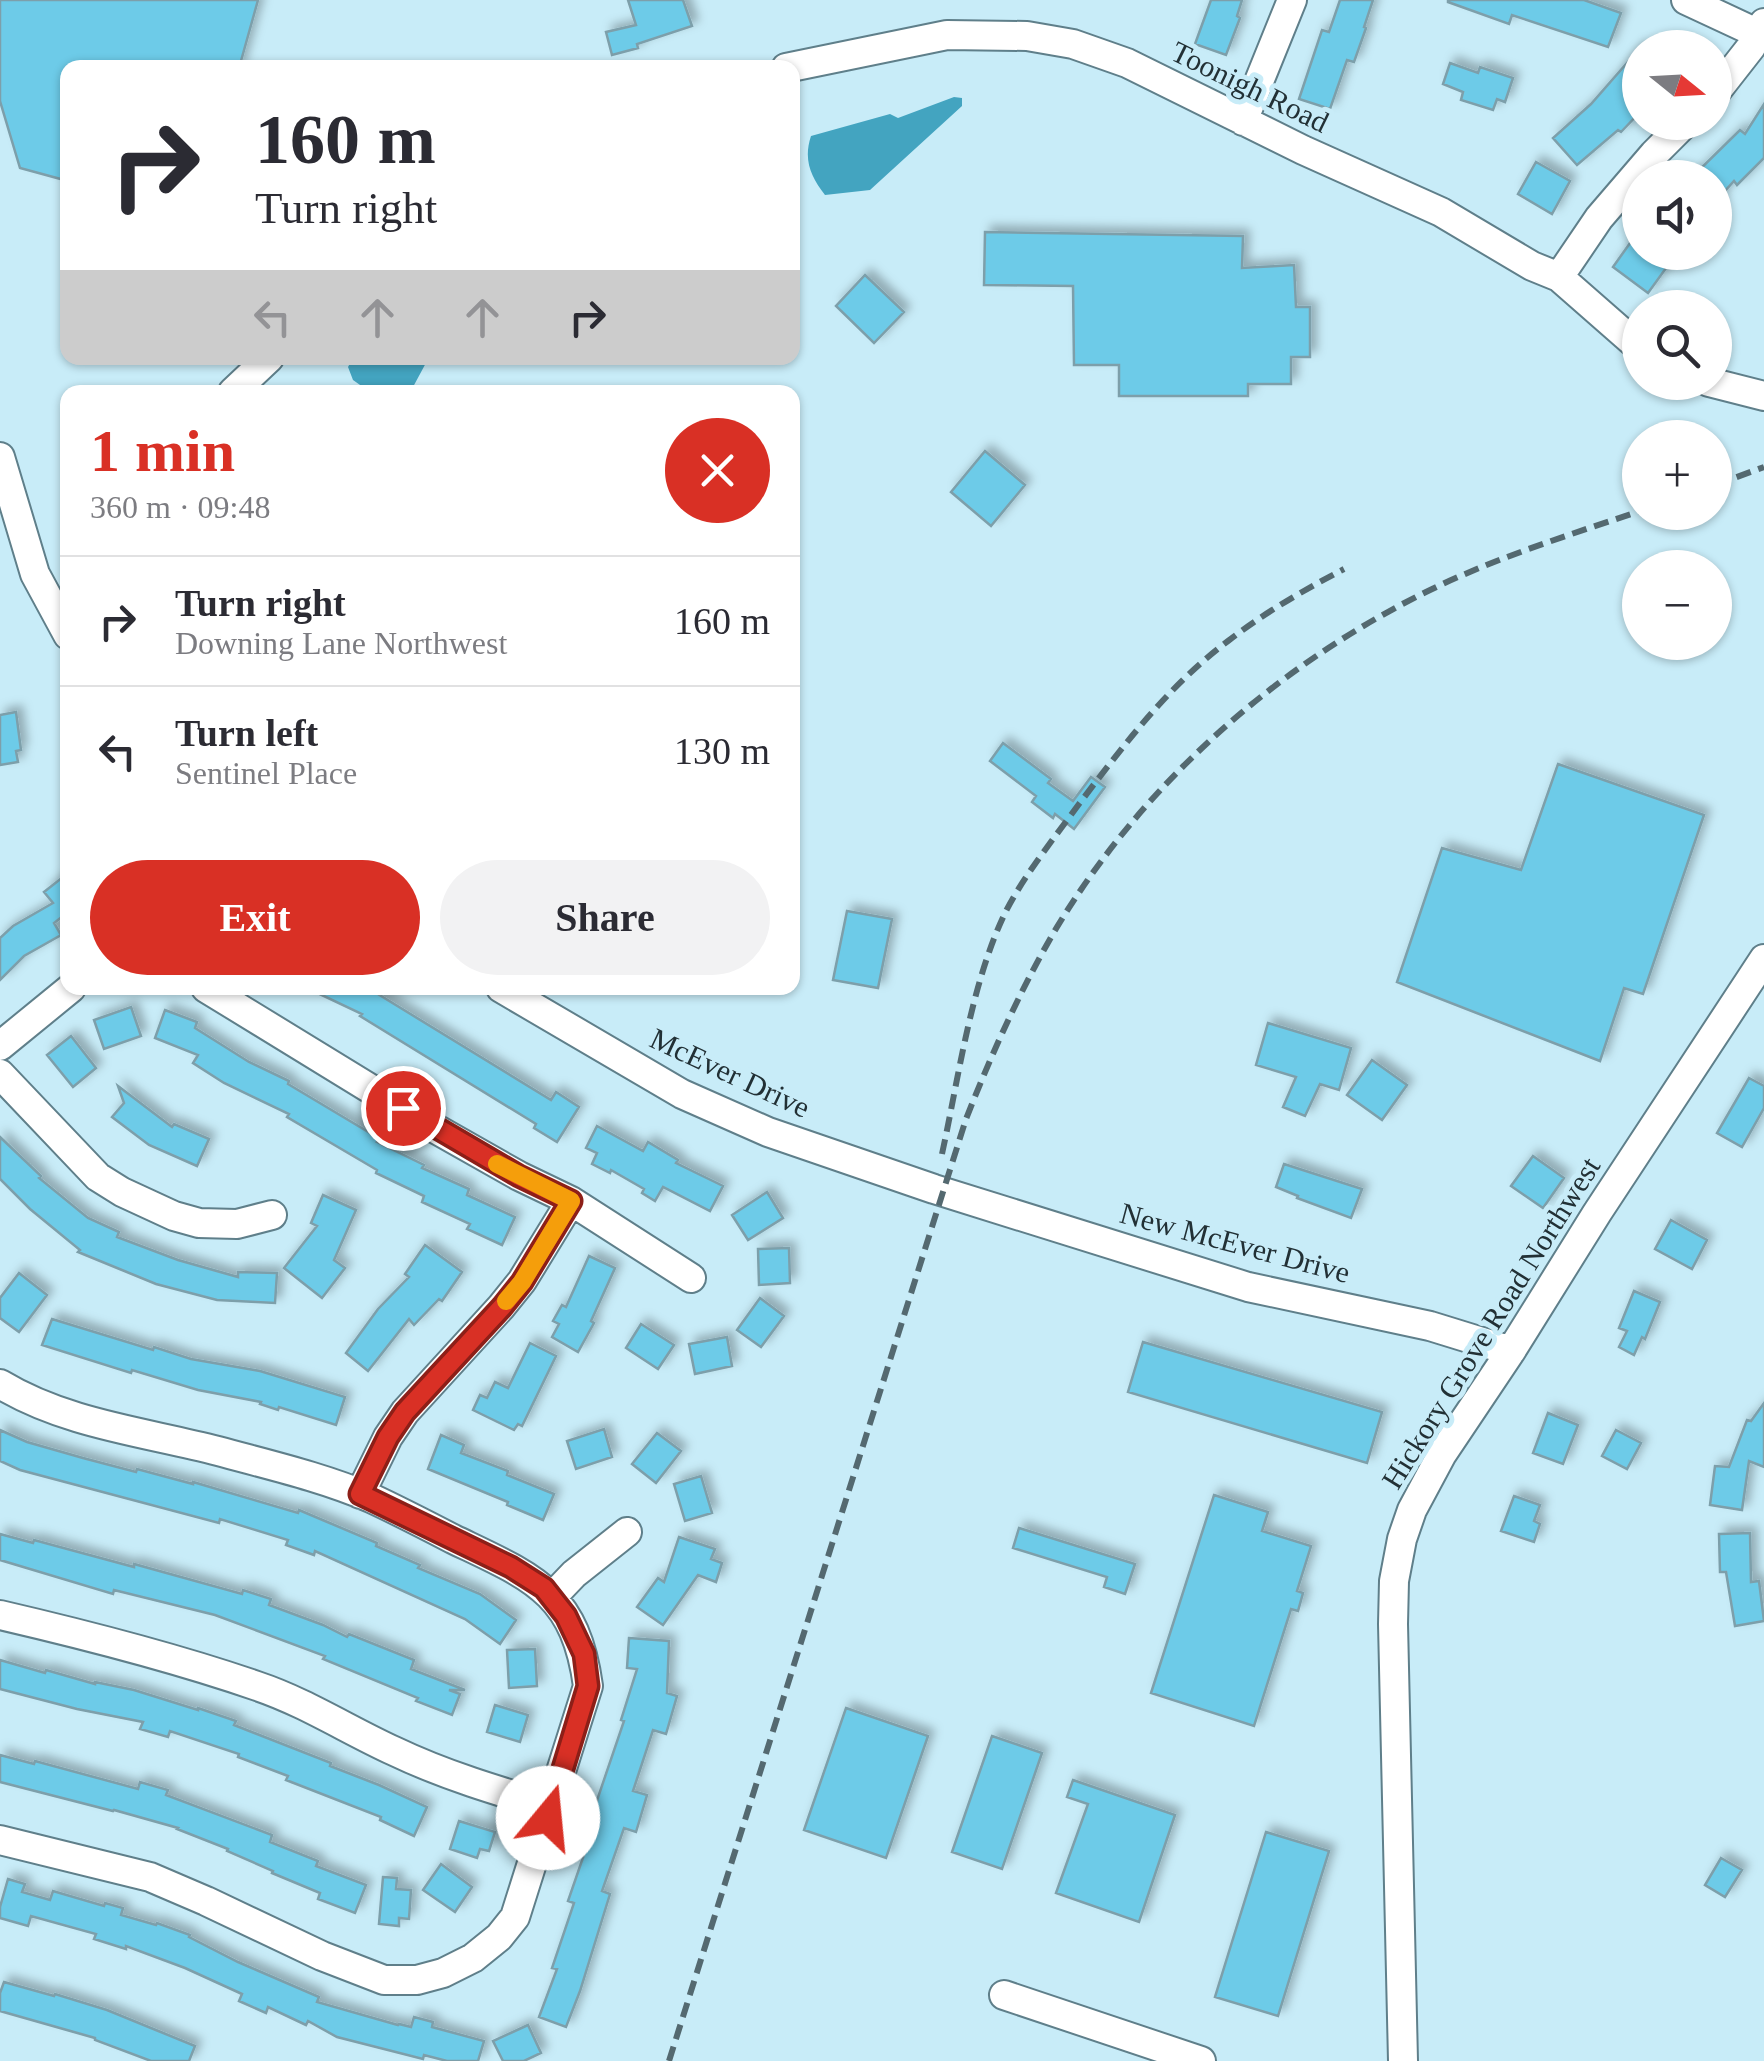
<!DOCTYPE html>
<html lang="en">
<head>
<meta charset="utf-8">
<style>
	:root { --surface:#fff; --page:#f2f2f3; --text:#2b2b33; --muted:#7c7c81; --line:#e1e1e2; --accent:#d93025 }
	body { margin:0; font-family:"Times New Roman",serif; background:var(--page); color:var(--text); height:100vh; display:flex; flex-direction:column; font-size:38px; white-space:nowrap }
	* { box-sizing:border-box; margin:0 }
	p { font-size:32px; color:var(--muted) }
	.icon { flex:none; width:55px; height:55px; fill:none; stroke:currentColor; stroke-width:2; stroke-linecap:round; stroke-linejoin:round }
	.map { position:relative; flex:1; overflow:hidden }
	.details { position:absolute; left:60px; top:385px; width:740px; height:610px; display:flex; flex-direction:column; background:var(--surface); border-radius:20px; box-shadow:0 2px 8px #0004 }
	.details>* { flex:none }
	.top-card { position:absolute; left:60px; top:60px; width:740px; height:305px; border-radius:20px; box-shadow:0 2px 8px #0004; background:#fff; color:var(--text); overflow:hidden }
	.needle { width:65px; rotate:108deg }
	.tools { position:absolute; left:1622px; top:30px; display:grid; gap:20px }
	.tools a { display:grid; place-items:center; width:110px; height:110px; border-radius:50%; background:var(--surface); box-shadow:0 2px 8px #0004; font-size:50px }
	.pin { position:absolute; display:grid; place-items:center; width:85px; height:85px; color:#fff; margin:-42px; border:5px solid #fff; border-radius:50%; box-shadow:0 2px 10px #0007 }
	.me { position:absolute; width:110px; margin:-55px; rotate:17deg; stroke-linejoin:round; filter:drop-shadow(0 0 8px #0008) }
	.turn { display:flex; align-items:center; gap:35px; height:210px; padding:0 30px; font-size:45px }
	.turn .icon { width:130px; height:130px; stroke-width:2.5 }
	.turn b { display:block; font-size:70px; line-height:85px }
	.lanes { display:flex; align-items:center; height:95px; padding:0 30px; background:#0003; justify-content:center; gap:50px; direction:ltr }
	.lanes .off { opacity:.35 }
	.round { display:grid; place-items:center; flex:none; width:105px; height:105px; border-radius:52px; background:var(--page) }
	.summary { display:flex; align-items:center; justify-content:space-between; height:170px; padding:0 30px }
	h1 { font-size:60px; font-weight:800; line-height:75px; color:var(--accent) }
	.action { display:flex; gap:20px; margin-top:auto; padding:20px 30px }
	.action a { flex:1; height:115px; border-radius:60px; background:var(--accent); color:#fff; font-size:40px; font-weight:800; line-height:115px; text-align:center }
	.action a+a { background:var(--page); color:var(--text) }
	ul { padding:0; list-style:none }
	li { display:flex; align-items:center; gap:30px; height:130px; padding:0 30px; border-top:2px solid var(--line) }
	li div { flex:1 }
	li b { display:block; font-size:38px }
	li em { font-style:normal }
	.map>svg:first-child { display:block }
	.water { fill:#43a4c0 }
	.building { fill:#6dcbe8; stroke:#7d9faa; stroke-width:2.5; filter:url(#shadow) }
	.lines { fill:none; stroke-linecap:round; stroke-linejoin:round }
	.minor-casing { stroke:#5f7f8a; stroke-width:32 }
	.minor { stroke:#fff; stroke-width:28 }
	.rail { stroke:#546970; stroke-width:6; stroke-dasharray:15 8; stroke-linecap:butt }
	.route-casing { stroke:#8d1f18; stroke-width:25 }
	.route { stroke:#d93025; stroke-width:18 }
	.slow { stroke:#f59e0b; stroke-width:18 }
	.labels { text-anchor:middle; stroke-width:10; stroke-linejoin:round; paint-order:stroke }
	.street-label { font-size:30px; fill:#223035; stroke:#c8ecf8 }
</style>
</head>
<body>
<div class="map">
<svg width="1764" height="2061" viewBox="0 0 1764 2061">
	<defs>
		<filter id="shadow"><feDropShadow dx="6" dy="-6" stdDeviation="5" flood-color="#0004"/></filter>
	</defs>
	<rect width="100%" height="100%" fill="#c8ecf8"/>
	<path class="water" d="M954 97 962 98V106L870 190 825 195C811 177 803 160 811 136L890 114 898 118Z
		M353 358H421L427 361 413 387 402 392H370L353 380 348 367Z"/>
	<path class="building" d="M0 0H258L239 68H68V181L20 168 0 101Z
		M628 0H683L692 26 637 44 638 48 612 55 606 32 636 25Z
		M1211 0H1242L1237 16 1240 18 1226 55 1195 44Z
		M1340 0H1373L1364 27 1366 28 1354 62 1347 60 1330 109 1299 99 1322 30 1329 32Z
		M1448 0H1584L1621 13 1608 47 1512 15 1509 24 1448 2Z
		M1640 48V112L1621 132 1618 130 1577 165 1553 138 1591 104Z
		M1450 63 1478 73 1480 67 1513 78 1505 102 1497 99 1493 110 1461 100 1463 92 1443 84Z
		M1764 104V158L1737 185 1734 181 1715 202V178H1691L1740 130 1745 134Z
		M1536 162 1570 181 1552 214 1518 194Z
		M1640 229V252H1653L1669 264 1648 293 1613 267Z
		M985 232 1243 236 1242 268 1294 265 1296 307H1310V357H1291V384H1248V396H1119V365H1074L1073 286 984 285Z
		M865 275 904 312 874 343 836 306Z
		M985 451 1025 485 991 526 951 492Z
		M16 712 21 750 16 751 18 762 0 765V715Z
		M1003 743 1051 779 1048 783 1073 801 1091 777 1105 787 1074 829 1055 814 1053 818 1032 802 1036 796 990 761Z
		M1558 764 1704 815 1643 994 1624 988 1600 1061 1397 982 1442 848 1521 870Z
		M68 873V921L63 916 54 923 61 935 24 956 0 980V938L13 926 53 903 44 892Z
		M847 911 892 919 878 988 833 980Z
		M307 988H368L551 1100 556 1092 579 1107 557 1142 534 1128 536 1124 360 1016 362 1014Z
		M131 1007 141 1036 104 1049 94 1020Z
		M165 1010 197 1022 195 1028 249 1062 289 1081 288 1084 380 1139 377 1142 424 1165 422 1168 469 1189 467 1195 515 1217 502 1245 467 1229 470 1224 422 1202 424 1196 376 1173 377 1170 287 1117 289 1114 224 1083 193 1063 198 1055 155 1038Z
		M1268 1023 1351 1048 1339 1090 1320 1084 1305 1116 1283 1107 1296 1077 1256 1065Z
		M71 1036 96 1068 73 1087 47 1055Z
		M1372 1060 1407 1085 1382 1120 1347 1095Z
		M1749 1078 1764 1086V1108L1742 1147 1717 1133Z
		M118 1086 172 1127 174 1124 209 1139 197 1166 149 1145 112 1117 124 1103Z
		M597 1126 643 1151 648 1142 678 1160 676 1163 723 1186 710 1211 663 1187 655 1201 642 1193 644 1189 611 1170 610 1173 592 1164 597 1153 586 1148Z
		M0 1137 41 1176 39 1178 88 1218 119 1232 117 1237 178 1260 238 1277V1272L277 1273 275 1303 217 1300 156 1284 78 1252 80 1250 30 1209 0 1179Z
		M1533 1156 1564 1178 1543 1208 1511 1186Z
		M1284 1164 1362 1189 1351 1218 1297 1198 1298 1196 1276 1187Z
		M767 1192 783 1218 748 1240 732 1215Z
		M323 1195 356 1210 334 1260 345 1268 322 1298 284 1268 317 1226 311 1223Z
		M1671 1220 1707 1240 1692 1269 1655 1249Z
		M425 1245 462 1272 442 1301 439 1299 414 1325 409 1319 368 1371 346 1353 378 1309 409 1277 405 1274Z
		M789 1248 790 1283 759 1285 758 1249Z
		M589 1256 615 1268 591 1321 594 1323 578 1352 552 1337 559 1324 553 1321 562 1305 566 1307Z
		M19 1273 47 1295 19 1332 0 1318V1298Z
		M1634 1291 1660 1302 1645 1339 1642 1337 1634 1355 1619 1347 1627 1331 1619 1328Z
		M760 1298 784 1316 761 1347 737 1330Z
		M52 1319 153 1350 154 1347 191 1359 260 1371 345 1397 336 1425 279 1407 278 1410 260 1404 261 1402 198 1390 132 1370 131 1373 42 1345Z
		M641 1324 674 1345 658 1369 626 1348Z
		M727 1337 732 1366 695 1374 689 1344Z
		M1143 1342 1382 1412 1367 1463 1128 1392Z
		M530 1343 556 1356 522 1426 518 1424 514 1430 473 1410 480 1395 487 1398 495 1382 508 1388Z
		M1764 1403V1467L1749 1461 1742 1510 1710 1505 1715 1466 1729 1467 1747 1420 1751 1421Z
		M1548 1413 1578 1425 1563 1464 1533 1453Z
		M604 1429 612 1457 576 1469 567 1441Z
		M0 1430 27 1442 83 1458 136 1472 137 1469 193 1484V1482L298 1513 299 1510 377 1543 376 1546 420 1565 418 1568 480 1594 516 1620 500 1644 465 1619 315 1551 314 1555 286 1545 288 1540 220 1519 219 1523 20 1470 0 1461Z
		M1616 1430 1641 1443 1627 1469 1602 1456Z
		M657 1433 681 1451 656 1483 632 1464Z
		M441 1435 464 1445 461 1453 508 1471 507 1475 554 1494 543 1520 507 1505 508 1502 428 1469Z
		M701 1476 712 1513 685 1521 674 1484Z
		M1214 1495 1268 1512 1262 1531 1311 1546 1297 1591 1303 1593 1298 1611 1291 1609 1254 1726 1151 1693Z
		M1514 1496 1540 1505 1534 1521 1540 1524 1534 1542 1501 1531Z
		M1019 1528 1135 1564 1125 1594 1104 1587 1107 1577 1013 1548Z
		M1750 1533 1751 1582 1759 1581 1764 1621 1735 1626 1726 1572H1720L1719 1534Z
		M0 1534 33 1543 34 1540 134 1567V1564L242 1594 243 1590 271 1599 269 1605 323 1625 347 1637 349 1634 414 1660 411 1669 465 1690H449L460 1694 452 1715 416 1701 418 1698 323 1659 325 1656 215 1615 114 1590 113 1594 0 1560Z
		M679 1537 715 1549 711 1559 722 1563 716 1582 698 1575 663 1625 637 1607 658 1578 664 1582Z
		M629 1638 669 1641 667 1693 677 1696 666 1734 653 1730 633 1791 647 1795 636 1832 624 1828 602 1891 610 1894 580 1991 566 2027 539 2017 557 1969 552 1968 574 1903 568 1901 596 1820 591 1818 624 1721 621 1720 637 1669 627 1668Z
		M535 1649 537 1686 509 1688 507 1650Z
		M0 1660 45 1673 46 1670 95 1684V1682L134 1690 198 1710V1708L236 1721 234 1725 331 1763 330 1766 379 1785 427 1807 414 1836 380 1820 381 1817 286 1780 288 1776 238 1757 239 1754 170 1731 168 1737 140 1729 143 1722 77 1709 0 1689Z
		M495 1705 528 1715 520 1742 487 1732Z
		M846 1708 928 1736 886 1858 804 1830Z
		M992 1736 1042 1753 1002 1869 952 1852Z
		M0 1755 34 1764 35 1761 138 1789 140 1782 168 1790 166 1795 272 1835 270 1842 318 1861 316 1866 366 1885 355 1913 318 1899 320 1893 272 1873 273 1871 227 1851 228 1849 177 1829 178 1828 114 1810 113 1811 0 1782Z
		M1073 1780 1175 1815 1139 1922 1056 1893 1088 1804 1067 1797Z
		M459 1821 495 1832 489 1851 480 1849 477 1858 450 1849Z
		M1266 1832 1329 1851 1278 2016 1215 1997Z
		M1721 1858 1742 1870 1725 1897 1705 1885Z
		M441 1864 472 1887 455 1912 423 1890Z
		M383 1877 397 1878 396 1889 411 1890 409 1919 399 1918V1926L379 1924Z
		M8 1879 25 1884 22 1892 50 1900 53 1891 104 1906 105 1903 123 1908 121 1915 156 1925 157 1923 190 1935 189 1937 238 1962 319 1997 317 2002 398 2025 399 2024 411 2027 414 2017 433 2022 432 2027 484 2041 478 2061H447L424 2055 423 2059 337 2037 308 2021 306 2025 268 2007 266 2013 239 2001 242 1994 185 1968 126 1946V1949L94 1939 96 1934 31 1916 28 1926 0 1918V1907Z
		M4 1982 54 1996 55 1994 107 2010 195 2046 189 2061H151L95 2040V2038L0 2011V1993Z
		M528 2025 541 2053 524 2061H503L493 2041Z"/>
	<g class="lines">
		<defs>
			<path id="minor" d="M1686 0 1759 34
				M786 68 947 35 1027 36 1073 44 1127 63 1303 150 1441 212 1532 266 1559 277 1640 348
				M1715 93 1751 47 1764 23
				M1243 121 1292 0
				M1559 277 1599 218 1654 154 1686 122
				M1709 382 1764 396
				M233 392 269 358
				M0 457 35 574 68 635
				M206 988 436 1129 519 1176 571 1201 691 1278
				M501 988 682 1094 768 1132 934 1189 1248 1287 1430 1326 1511 1351
				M0 1046 71 988
				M0 1074 98 1177 122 1192 174 1216 199 1223 237 1224 272 1215
				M0 1384C66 1424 145 1432 218 1451 269 1465 322 1477 371 1498 399 1511 426 1525 453 1539 532 1577 575 1591 588 1686L515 1917 499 1937 473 1958 443 1973 417 1980H384L322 1956 206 1901 150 1877 0 1840
				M360 1494 388 1437 405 1412 501 1307 522 1281 571 1201
				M552 1597 574 1574 627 1532
				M0 1615C86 1635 173 1657 257 1686 305 1702 348 1730 394 1751 444 1775 498 1791 552 1807
				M1004 1995 1201 2061
				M1403 2061 1393 1624 1394 1581 1402 1539 1412 1510 1442 1454 1511 1351 1597 1213 1764 959"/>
		</defs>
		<use href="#minor" class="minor-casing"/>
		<use href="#minor" class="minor"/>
		<path class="rail" d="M1715 485 1764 467
			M942 1154C959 1076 971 983 1006 911 1025 874 1055 837 1079 804 1123 746 1169 685 1228 641 1264 613 1304 590 1344 569
			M669 2061 966 1119C992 1053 1021 988 1057 927 1144 783 1277 665 1428 591 1495 558 1569 535 1640 511"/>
	</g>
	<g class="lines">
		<defs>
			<path id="route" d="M403 1108 519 1176 571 1201 522 1282 502 1307 405 1412 388 1437 360 1494 511 1567 544 1588 566 1616 584 1654 588 1686 548 1818"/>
		</defs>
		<use href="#route" class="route-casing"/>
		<use href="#route" class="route"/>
		<path class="slow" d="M497 1164 571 1201 522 1282 506 1301"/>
	</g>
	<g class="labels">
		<g class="street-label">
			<text transform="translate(1250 87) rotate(26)" y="10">Toonigh Road</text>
			<text transform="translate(730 1073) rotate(25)" y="10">McEver Drive</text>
			<text transform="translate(1235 1243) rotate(15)" y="10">New McEver Drive</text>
			<text transform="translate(1491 1323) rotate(-58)" y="10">Hickory Grove Road Northwest</text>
		</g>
	</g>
</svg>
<div class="tools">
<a><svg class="needle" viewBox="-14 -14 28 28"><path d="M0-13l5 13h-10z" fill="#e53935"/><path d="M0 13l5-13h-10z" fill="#7c7c81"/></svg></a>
<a><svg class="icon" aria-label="sound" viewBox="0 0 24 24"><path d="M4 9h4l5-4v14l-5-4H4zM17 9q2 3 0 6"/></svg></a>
<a><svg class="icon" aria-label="search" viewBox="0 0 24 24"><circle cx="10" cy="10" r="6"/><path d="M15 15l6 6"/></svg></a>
<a>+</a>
<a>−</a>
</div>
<div class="pin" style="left:403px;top:1108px;background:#d93025"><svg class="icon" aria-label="arrive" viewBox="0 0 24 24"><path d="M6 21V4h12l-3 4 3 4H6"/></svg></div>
<svg class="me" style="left:548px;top:1818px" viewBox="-20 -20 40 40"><circle r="19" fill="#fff"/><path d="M0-13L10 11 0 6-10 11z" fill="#d93025"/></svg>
<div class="top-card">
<div class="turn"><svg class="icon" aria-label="right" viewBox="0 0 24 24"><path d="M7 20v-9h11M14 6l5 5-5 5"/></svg><div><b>160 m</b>Turn right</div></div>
<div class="lanes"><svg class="icon off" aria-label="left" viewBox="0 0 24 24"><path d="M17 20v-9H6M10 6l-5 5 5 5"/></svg><svg class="icon off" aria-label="ahead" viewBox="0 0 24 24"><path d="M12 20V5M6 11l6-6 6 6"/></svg><svg class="icon off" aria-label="ahead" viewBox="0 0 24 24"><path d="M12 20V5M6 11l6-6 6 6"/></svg><svg class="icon" aria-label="right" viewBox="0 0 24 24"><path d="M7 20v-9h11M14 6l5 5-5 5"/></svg></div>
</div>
<section class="details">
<div class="summary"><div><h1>1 min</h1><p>360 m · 09:48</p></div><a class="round" style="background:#d93025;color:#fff"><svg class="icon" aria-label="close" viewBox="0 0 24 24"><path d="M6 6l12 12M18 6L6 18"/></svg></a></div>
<ul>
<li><svg class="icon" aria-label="right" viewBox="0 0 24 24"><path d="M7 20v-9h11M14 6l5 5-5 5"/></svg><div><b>Turn right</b><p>Downing Lane Northwest</p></div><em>160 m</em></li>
<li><svg class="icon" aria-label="left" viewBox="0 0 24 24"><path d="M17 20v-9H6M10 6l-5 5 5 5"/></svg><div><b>Turn left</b><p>Sentinel Place</p></div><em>130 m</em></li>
</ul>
<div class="action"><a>Exit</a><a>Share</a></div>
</section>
</div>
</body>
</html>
